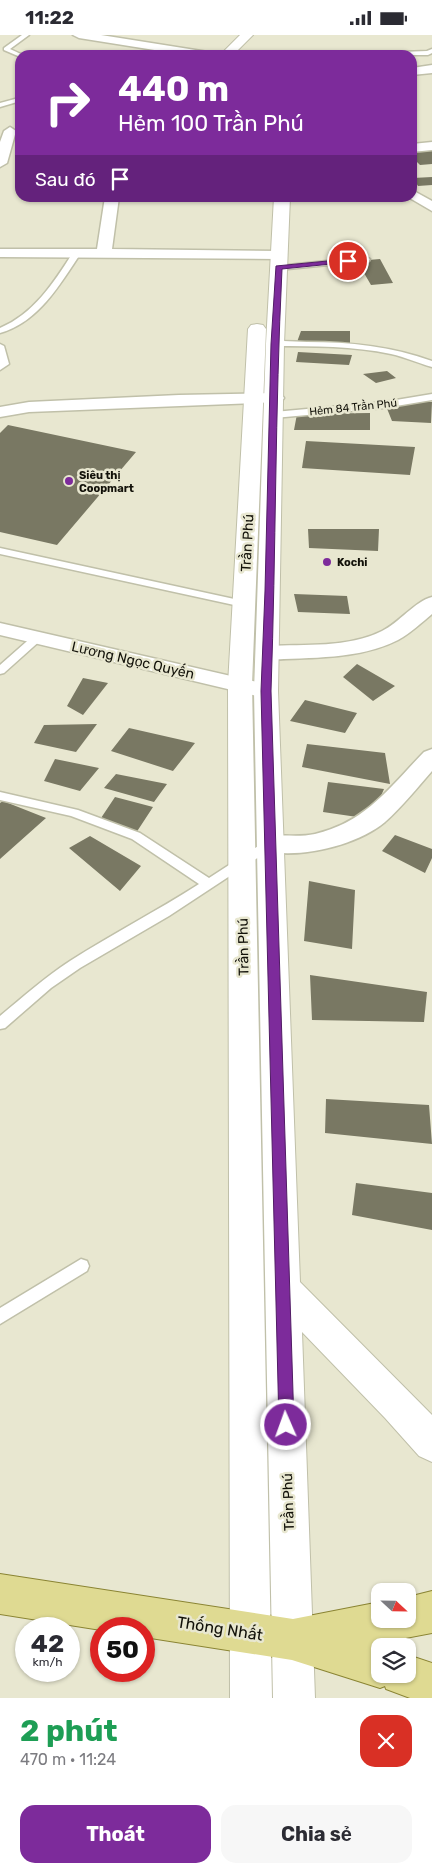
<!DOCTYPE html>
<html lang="vi">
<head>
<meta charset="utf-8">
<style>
	:root { --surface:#fff; --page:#f7f7f7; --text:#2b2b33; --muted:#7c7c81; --accent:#7d2b9b }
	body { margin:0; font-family:Rubik,sans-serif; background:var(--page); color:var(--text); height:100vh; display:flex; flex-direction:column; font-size:19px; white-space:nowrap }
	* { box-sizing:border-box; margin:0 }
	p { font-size:16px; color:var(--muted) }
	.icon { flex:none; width:28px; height:28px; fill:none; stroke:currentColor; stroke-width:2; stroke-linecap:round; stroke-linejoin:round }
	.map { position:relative; height:1663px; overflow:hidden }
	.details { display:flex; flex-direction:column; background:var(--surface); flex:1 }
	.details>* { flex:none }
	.banner { position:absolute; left:15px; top:15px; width:402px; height:152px; border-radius:15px; box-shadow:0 1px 4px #0004; background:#7d2b9b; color:#fff; overflow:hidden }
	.needle { width:32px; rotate:112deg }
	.tools { position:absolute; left:371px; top:1548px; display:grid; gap:10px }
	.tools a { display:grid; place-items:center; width:45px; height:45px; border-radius:10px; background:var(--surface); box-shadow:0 1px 4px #0004; font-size:25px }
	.speed { position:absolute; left:15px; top:1582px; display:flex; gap:10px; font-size:25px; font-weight:700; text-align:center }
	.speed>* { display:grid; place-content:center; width:65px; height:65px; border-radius:50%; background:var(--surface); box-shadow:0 1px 4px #0004; line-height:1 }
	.speed small { font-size:12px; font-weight:400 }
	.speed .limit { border:8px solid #d22; background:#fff; color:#111 }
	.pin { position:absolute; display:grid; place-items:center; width:42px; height:42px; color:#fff; margin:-21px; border:2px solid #fff; border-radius:50%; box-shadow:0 1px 5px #0007 }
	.me { position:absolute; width:55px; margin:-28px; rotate:358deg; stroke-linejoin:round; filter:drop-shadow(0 0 4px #0008) }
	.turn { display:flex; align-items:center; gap:18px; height:105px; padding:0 20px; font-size:22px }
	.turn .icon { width:65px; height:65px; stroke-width:2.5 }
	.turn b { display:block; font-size:35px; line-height:42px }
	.then { display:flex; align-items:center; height:48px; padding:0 20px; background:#0003; gap:10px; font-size:19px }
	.round { display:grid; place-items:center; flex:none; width:52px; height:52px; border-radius:15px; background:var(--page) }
	.head { display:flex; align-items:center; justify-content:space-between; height:85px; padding:0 20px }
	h1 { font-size:30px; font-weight:700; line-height:38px; color:#1e9e55 }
	.action { display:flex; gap:10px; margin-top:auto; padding:10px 20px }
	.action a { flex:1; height:58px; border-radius:15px; background:var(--accent); color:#fff; font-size:20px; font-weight:700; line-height:58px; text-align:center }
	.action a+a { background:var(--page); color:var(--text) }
	.status { display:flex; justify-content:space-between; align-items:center; height:35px; padding:0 25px; background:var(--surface); direction:ltr }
	.status svg { height:14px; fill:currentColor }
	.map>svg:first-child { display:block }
	.building { fill:#797863 }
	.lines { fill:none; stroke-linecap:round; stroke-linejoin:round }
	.lane-casing { stroke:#c0c0a9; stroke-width:3 }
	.street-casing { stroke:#c0c0a9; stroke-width:3 }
	.secondary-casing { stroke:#c0c0a9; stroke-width:2 }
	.primary-casing { stroke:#8a8433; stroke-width:2 }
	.lane { fill:#fff; fill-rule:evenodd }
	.street { fill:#fff; fill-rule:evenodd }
	.secondary { fill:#fff; fill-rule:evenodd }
	.primary { fill:#dfda92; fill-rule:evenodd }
	.route { fill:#7d2b9b; stroke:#511c65 }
	.poi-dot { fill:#7d2b9b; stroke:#e8e7d0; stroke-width:2 }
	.labels { text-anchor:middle; stroke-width:5; stroke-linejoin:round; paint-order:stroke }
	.far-street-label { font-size:11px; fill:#121109; stroke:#e8e7d0 }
	.far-poi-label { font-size:11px; font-weight:bold; fill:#121109; stroke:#e8e7d0; text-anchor:start }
	.street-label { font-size:14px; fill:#121109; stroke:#e8e7d0 }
	.near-street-label { font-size:16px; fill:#121109; stroke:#e8e7d0 }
</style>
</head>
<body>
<div class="status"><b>11:22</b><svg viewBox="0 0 49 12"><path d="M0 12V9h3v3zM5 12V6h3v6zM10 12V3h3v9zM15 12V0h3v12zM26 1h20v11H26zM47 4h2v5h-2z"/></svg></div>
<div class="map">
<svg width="432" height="1663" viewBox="0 0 432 1663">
	<rect width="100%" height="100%" fill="#e8e7d0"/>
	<path class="building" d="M429 113 432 116V129L420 130 412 122V115Z
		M432 142V150L418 151 413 143Z
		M380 224 393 248 371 250 357 226Z
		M301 296H350V309L297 307Z
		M298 317 352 320 349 330 296 327Z
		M387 336 396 343 376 348 363 339Z
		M384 366 432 367 431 388 392 386Z
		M370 378V395H294L297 379Z
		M8 390 136 417 57 510 0 497V398Z
		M306 406 415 412 410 440 302 433Z
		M308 494H379L378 516 309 513Z
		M294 559 347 561 350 579 298 577Z
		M357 629 395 651 373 666 343 642Z
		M83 643 108 648 83 680 67 671Z
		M305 665 357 678 345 698 290 686Z
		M97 689 76 717 34 708 44 690Z
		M129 693 195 708 173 736 111 716Z
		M307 709 385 718 390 749 302 732Z
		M55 724 99 733 80 756 44 746Z
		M116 739 167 749 154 767 104 753Z
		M328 747 384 754 371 784 323 777Z
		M115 762 153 772 136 798 99 786Z
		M3 766 46 783 0 824V768Z
		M395 800 432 814V823L425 838 382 816Z
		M90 801 141 831 120 856 69 813Z
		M309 846 355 855 352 914 304 906Z
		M310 940 427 957 424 987 312 985Z
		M326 1064 429 1070 432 1109 325 1098Z
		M356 1148 432 1158V1195L352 1180Z"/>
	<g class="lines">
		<defs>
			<path id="lane" d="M22 0H29L10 14 23 20 18 21 4 15V13Z
				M432 14V18L428 20H372L375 18 427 16Z
				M15 64 17 67 0 72V68Z
				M74 216 81 218C60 249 39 287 0 298V293C35 278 54 247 74 216Z
				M366 222 370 224 369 226 278 235 274 233 278 231Z
				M272 307C283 305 296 307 307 307 350 307 391 311 432 326V332C418 328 405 322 391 319 353 311 314 311 275 311H272Z
				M0 309 4 311 9 329 0 335Z
				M432 359V365L384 373 274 383 270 380 274 377 384 367Z
				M0 513 248 567 253 570 248 573 0 519Z
				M38 599 42 600 43 602 42 604 4 638 0 639V630L34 600Z
				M0 757 78 775 140 798 209 843 266 806 270 805 276 809 274 812 169 881 80 933 51 953 5 993 0 994V981C23 962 45 942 70 926 112 899 157 876 199 849L132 804 71 781 0 765Z
				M81 1224 87 1226 89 1231 87 1236 0 1289V1273Z"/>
			<path id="street" d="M73 0H101L208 17 214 20H186L79 3Z
				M432 30V38L412 40V33Z
				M10 92 16 96 7 128 0 132V107L4 96Z
				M432 107V115L412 117V109Z
				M412 155 432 166V176L408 162H412Z
				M105 162H119L112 214 279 216 284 217 286 220 284 223 279 224 0 222V214H97Z
				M275 358 281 359 284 363 281 367 29 377 0 382V372L29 367 179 360Z
				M432 562V579C421 588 411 598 398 605 359 625 310 622 268 625L260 623 257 618 260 613 268 611C305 609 348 613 382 596 399 588 415 566 432 562Z
				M0 588 266 649 274 651 277 656 274 661 266 663 0 600Z
				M432 714V736C417 753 402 772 385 787 356 811 297 825 261 815L258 809 261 803C279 798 297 803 315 799 366 787 389 753 424 717Z"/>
			<path id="secondary" d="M240 0H253L233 20H220Z
				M274 162H290L284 309 278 656 300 1247 432 1380V1427L419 1421 385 1383 302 1297 315 1663H273L254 656 266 309Z
				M257 289 263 290 266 294 252 650 272 1663H230L228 650 248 294 251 290Z"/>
			<path id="primary" d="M0 1539 293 1584 380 1567V1584H408V1562L432 1556V1598L374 1609 381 1611 380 1639H408V1620L432 1628V1663H410L386 1654 385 1651 380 1653 292 1625 144 1602V1594L101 1595 0 1579Z"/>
		</defs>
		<use href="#lane" class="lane-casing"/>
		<use href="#street" class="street-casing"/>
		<use href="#secondary" class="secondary-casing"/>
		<use href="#primary" class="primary-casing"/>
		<use href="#lane" class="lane"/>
		<use href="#street" class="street"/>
		<use href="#secondary" class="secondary"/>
		<use href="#primary" class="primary"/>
	</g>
	<path class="route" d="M348 224 351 225V227L282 234C275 375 276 515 271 656L294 1390 292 1395 286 1397 281 1395 279 1390 261 656 265 556 271 309 276 231Z"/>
	<g class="poi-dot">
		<circle cx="69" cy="446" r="5"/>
		<circle cx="327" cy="527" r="5"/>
	</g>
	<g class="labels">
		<g class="far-street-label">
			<text transform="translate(353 372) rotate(-6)" y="4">Hẻm 84 Trần Phú</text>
		</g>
		<g class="far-poi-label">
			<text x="79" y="444">Siêu thị<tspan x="79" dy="13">Coopmart</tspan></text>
			<text x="337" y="531">Kochi</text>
		</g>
		<g class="street-label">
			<text transform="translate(247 508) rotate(-87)" y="5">Trần Phú</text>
			<text transform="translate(133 625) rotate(13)" y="5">Lương Ngọc Quyến</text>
			<text transform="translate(243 912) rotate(-91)" y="5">Trần Phú</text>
			<text transform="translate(288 1467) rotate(-92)" y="5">Trần Phú</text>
		</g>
		<g class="near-street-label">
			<text transform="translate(220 1593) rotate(9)" y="6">Thống Nhất</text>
		</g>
	</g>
</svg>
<div class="tools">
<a><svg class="needle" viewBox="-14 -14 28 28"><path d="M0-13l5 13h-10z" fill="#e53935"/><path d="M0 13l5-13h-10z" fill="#7c7c81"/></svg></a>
<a><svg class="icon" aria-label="layers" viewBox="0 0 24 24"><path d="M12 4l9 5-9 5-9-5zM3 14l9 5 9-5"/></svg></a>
</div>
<div class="speed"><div>42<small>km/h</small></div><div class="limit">50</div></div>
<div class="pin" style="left:348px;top:226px;background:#d93025"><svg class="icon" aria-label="arrive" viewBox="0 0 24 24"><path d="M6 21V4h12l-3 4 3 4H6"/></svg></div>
<svg class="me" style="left:286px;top:1390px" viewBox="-20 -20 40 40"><circle r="17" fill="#7d2b9b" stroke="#fff" stroke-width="3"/><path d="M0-11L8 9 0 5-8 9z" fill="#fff"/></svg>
<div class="banner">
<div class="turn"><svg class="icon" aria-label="right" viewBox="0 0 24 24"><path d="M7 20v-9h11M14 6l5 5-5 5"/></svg><div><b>440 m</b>Hẻm 100 Trần Phú</div></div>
<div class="then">Sau đó<svg class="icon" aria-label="arrive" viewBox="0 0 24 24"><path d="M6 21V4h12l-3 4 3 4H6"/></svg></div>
</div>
</div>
<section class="details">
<div class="head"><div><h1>2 phút</h1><p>470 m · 11:24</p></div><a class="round" style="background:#d93025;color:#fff"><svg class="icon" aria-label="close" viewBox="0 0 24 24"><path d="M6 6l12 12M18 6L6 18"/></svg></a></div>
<div class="action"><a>Thoát</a><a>Chia sẻ</a></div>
</section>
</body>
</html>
